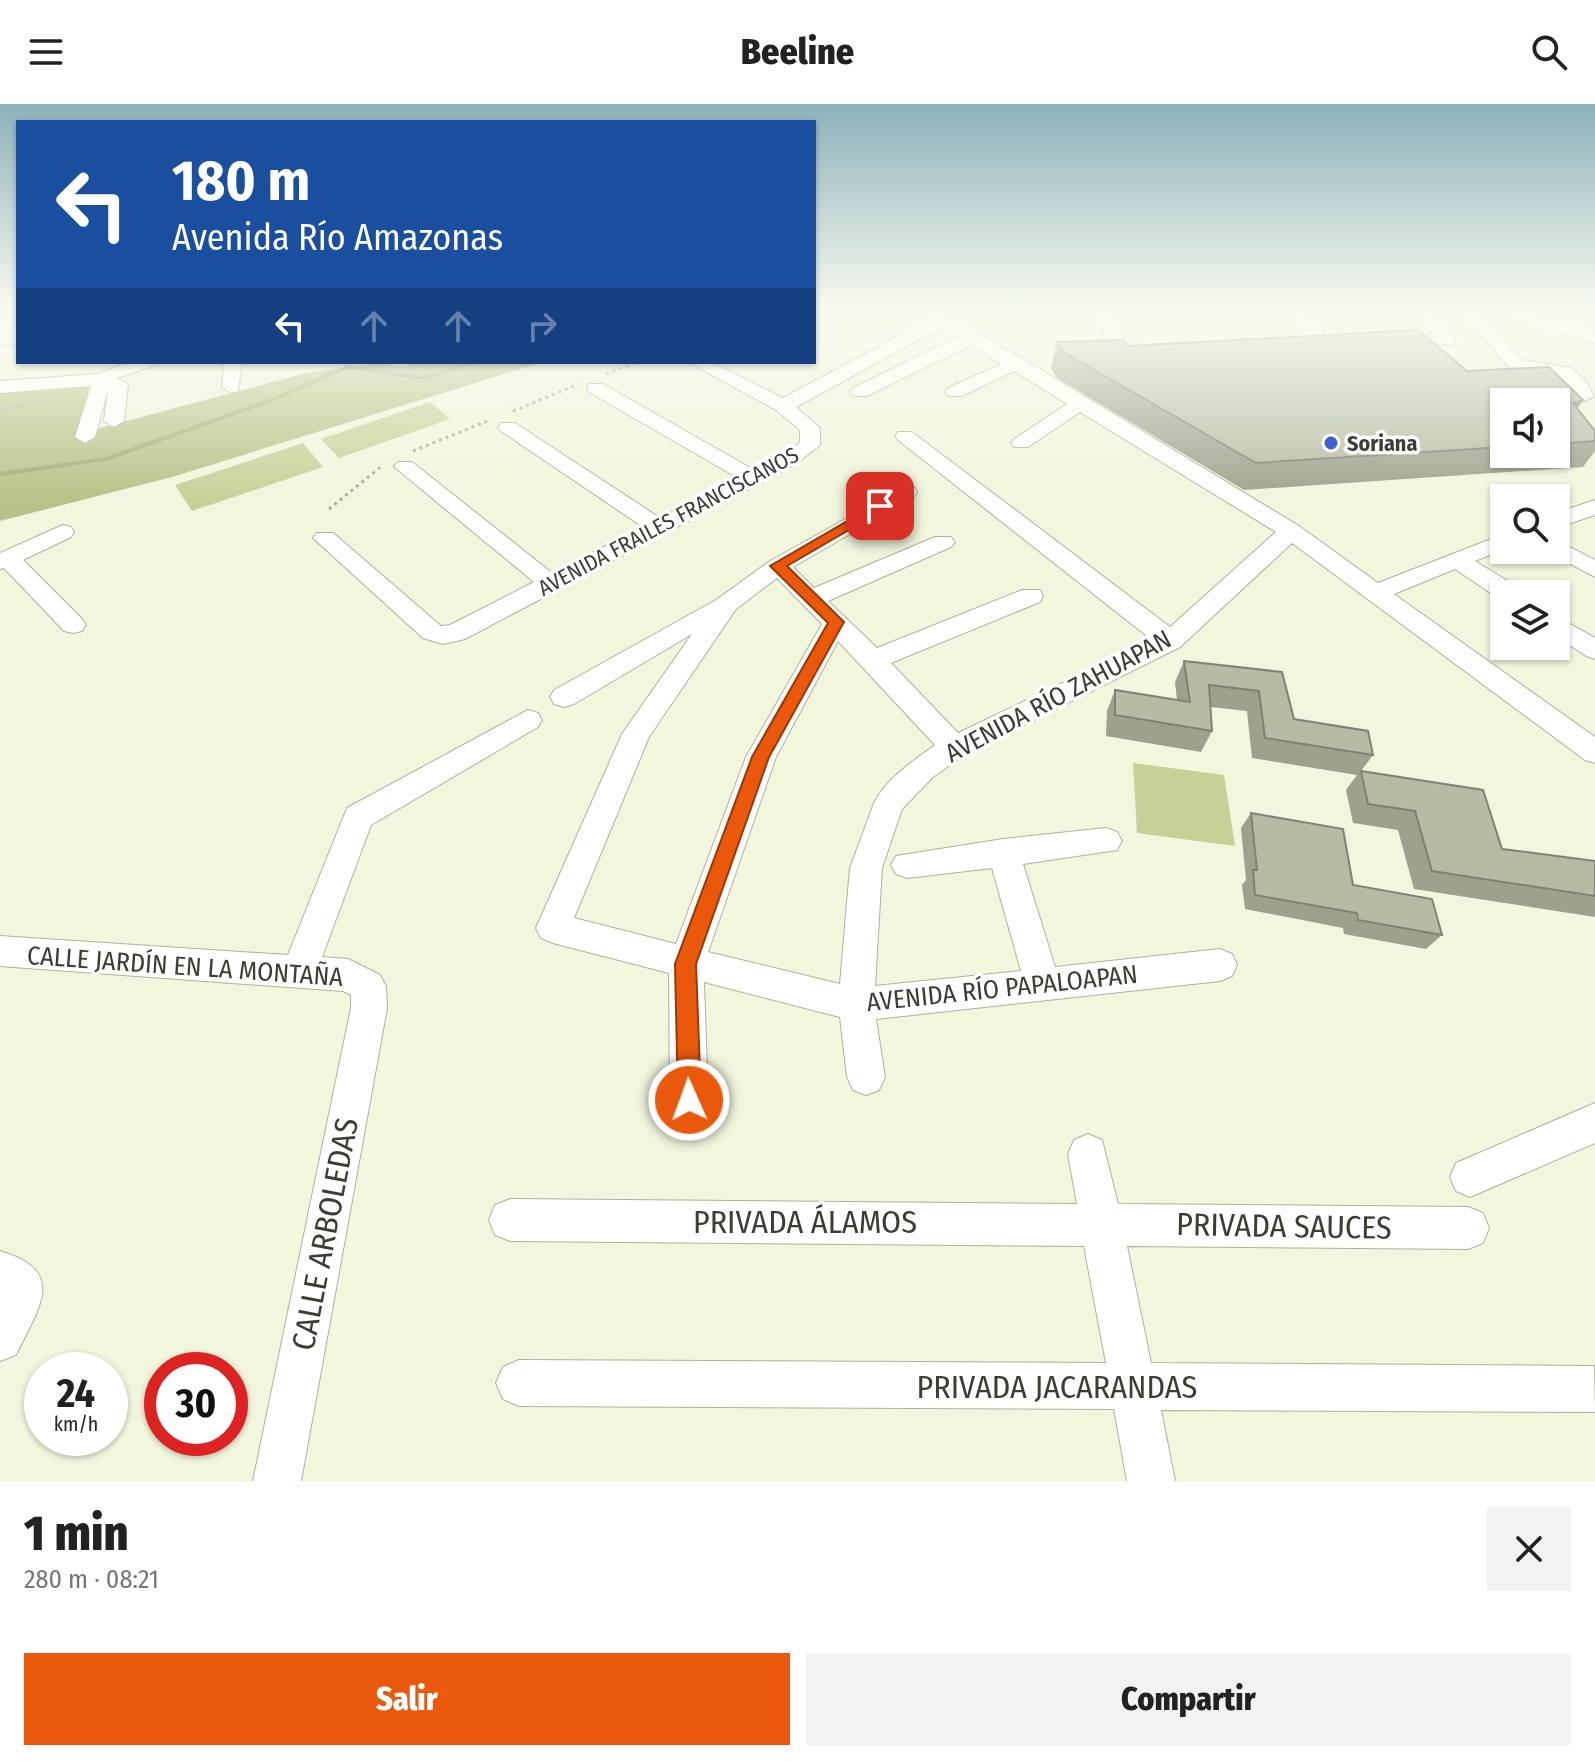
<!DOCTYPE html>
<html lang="es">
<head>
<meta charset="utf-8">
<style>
	:root { --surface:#fff; --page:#f2f2f2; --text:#222; --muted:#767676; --accent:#ea580c }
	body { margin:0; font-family:"Fira Sans Condensed",sans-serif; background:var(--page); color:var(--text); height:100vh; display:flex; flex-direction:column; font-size:30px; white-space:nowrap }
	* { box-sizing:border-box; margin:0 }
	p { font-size:26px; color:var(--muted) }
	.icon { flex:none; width:44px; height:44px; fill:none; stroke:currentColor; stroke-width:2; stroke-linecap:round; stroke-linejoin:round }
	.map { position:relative; height:1377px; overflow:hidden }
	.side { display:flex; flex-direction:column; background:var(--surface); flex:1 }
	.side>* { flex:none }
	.banner { position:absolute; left:16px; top:16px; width:800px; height:244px; border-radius:0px; box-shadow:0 2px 6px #0004; background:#1a4fa0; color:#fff; overflow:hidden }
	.controls { position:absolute; left:1490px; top:284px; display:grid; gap:16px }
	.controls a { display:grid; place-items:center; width:80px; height:80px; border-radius:0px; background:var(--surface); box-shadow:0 2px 6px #0004; font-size:40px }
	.speed { position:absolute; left:24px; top:1248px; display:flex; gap:16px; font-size:40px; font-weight:700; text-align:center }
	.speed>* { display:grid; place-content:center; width:104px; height:104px; border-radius:50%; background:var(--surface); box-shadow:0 2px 6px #0004; line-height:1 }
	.speed small { font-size:20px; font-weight:400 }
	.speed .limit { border:12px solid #d22; background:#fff; color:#111 }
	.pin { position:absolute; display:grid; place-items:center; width:68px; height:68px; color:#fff; margin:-34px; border-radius:16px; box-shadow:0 4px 12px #0006 }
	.me { position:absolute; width:88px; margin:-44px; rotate:358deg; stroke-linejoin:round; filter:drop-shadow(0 0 6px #0008) }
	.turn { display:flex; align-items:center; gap:28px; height:168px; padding:0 24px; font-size:36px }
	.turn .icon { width:104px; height:104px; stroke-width:2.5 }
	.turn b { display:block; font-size:56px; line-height:68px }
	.lanes { display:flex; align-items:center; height:76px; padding:0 24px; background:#0003; justify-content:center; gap:40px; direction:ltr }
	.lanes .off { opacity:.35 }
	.round { display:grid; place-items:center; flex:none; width:84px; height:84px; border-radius:0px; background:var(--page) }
	.head { display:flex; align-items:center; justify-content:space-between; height:136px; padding:0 24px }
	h1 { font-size:48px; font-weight:800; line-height:60px }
	.action { display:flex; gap:16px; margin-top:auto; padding:16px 24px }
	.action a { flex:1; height:92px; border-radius:0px; background:var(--accent); color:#fff; font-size:32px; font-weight:800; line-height:92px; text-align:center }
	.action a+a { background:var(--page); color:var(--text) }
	header { display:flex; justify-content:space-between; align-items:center; height:104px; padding:0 24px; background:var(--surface); font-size:36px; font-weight:800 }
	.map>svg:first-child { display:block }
	.green { fill:#c6d197 }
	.forest { fill:#b7c288 }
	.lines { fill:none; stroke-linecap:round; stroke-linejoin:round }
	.stream { stroke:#a2ad74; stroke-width:4 }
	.minor-casing { stroke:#aeb29b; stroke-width:2 }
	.major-casing { stroke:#aeb29b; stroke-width:2 }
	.path { stroke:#a9ad9a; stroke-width:3; stroke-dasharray:3 4; stroke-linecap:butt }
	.minor { fill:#fff; fill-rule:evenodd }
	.major { fill:#fff; fill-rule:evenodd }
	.wall { fill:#9da18d; fill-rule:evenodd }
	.shaded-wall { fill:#7f8373 }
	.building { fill:#b6bba4; stroke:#7f8373; stroke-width:2 }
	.route { fill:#ea580c; stroke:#983908; stroke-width:2 }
	.poi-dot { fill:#3d61d3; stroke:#fff; stroke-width:3 }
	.labels { text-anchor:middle; stroke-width:7; stroke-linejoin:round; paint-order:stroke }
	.far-poi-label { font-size:22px; font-weight:bold; fill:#3c3e34; stroke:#fff; text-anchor:start }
	.far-street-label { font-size:22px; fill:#3c3e34; stroke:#fff }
	.street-label { font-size:26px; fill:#3c3e34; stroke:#fff }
	.near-street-label { font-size:32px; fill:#3c3e34; stroke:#fff }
</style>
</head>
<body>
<header><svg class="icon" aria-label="menu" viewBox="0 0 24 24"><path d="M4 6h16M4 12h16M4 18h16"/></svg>Beeline<svg class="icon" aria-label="search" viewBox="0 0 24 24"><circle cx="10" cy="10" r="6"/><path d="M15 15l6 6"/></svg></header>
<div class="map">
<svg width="1595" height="1377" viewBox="0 0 1595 1377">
	<rect width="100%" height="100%" fill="#f1f6dd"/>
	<path class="green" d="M430 298 450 315 339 354 321 335Z
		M303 339 323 363 192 407 175 381Z
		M1133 659 1224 671 1235 742 1137 729Z"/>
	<path class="forest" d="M422 258H543L172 373 0 417V288L90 278 81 329 307 269 379 259 401 263Z"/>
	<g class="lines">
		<path class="stream" d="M0 370 106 355 272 296 348 263 424 274 475 258"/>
		<defs>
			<path id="minor" d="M919 207H938L1023 255 1299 422 1378 479 1504 430V445L1475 457 1519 484 1522 490H1504V496H1501L1455 465 1394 490 1595 633V659L1585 656 1292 439 1180 543 964 651 933 673 902 705 882 764 875 882 1021 867 992 764 907 774 896 770 891 761 896 752 1003 735 1106 724 1117 728 1122 737 1117 746 1023 760 1055 863 1220 845 1232 850 1237 861 1232 872 1220 877 876 915 885 973 879 986 866 991 853 986 847 973 840 913 704 878 708 996 703 1010 689 1015 675 1010 670 996 669 869 553 839 541 834 536 824 622 630 692 530 574 600 564 603 554 600 550 593 554 586 716 496 770 457 906 381 914 383 917 388 914 393 793 463 814 484 935 433H951L955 438 951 443 828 497 877 544 1022 486H1040L1043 492 1040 498 891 559 958 629 1152 536 898 336 895 332 898 328H912L1170 523 1276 428 1080 308 1028 343H1014L1011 339 1014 335 1067 300 1014 267 962 292H948L945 288 948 284 1001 260 971 241 867 292H853L850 288 853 284 958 233 945 225 922 234 796 303 820 324V341L796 360 465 535 443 540 423 534 313 434 317 429H333L441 522 450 521 534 478 398 366 394 362 398 358H412L552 469 643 423 501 327 498 323 501 319H515L660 414 738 374 589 288 587 284 589 280H603L754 366 800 339V326L776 306 688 258H711L783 294 910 226 933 218ZM777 474 822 520 746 653 676 840 574 814 649 633 736 505ZM838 537 935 641C914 656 886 675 874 699L850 764 840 880 708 848 776 653Z
				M1091 207H1107L1135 248 1132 252H1120Z
				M1286 207H1303L1333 237 1336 241 1333 245H1321Z
				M1414 207H1431L1456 236 1453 240 1385 243 1382 239 1391 234 1434 231Z
				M1458 207H1475L1523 256 1571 264 1585 276 1594 292 1581 299H1567L1564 295 1573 289 1558 272 1511 265Z
				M1504 207H1528L1595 228V239L1506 211Z
				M18 230V240L0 241V231Z
				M128 258H156L153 262 117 274 128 280 124 317 114 323 104 317 108 286 95 333 85 339 75 333 91 282 0 289V277L98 270Z
				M224 258H242L238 287 231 289 222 283Z
				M1595 396V411L1556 424V409Z
				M63 421 71 423 74 428 71 433 23 456 82 515 86 521 82 527 73 529 64 527 4 464 0 465V449Z
				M1556 436 1595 456V473L1548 448 1556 446Z
				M1556 512 1595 534V555L1586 552 1556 532Z
				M528 606 538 609 542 616 538 623 371 721 322 853 348 855 380 871 386 882 387 904 301 1377H253L351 904V891L343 887 0 862V832L288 851 347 704Z
				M1595 999V1039L1470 1093 1456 1087 1450 1073 1456 1059Z
				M1088 1030 1102 1036 1118 1100 1468 1103 1483 1109 1489 1124 1483 1139 1468 1145 1127 1142 1151 1259 1594 1262 1595 1308 1161 1306 1175 1377H1127L1114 1305 519 1302 503 1295 496 1279 503 1263 519 1256 1106 1259 1084 1142 510 1137 495 1131 489 1116 495 1101 510 1095 1077 1100 1068 1050 1074 1036Z
				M0 1147C69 1167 38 1205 16 1251L0 1257Z"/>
			<path id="major" d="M18 217V229L0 230V218Z"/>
		</defs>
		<use href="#minor" class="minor-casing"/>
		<use href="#major" class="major-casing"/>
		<path class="path" d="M606 270 637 258
			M0 306 50 298
			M513 307 579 280
			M413 347 490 316
			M329 405 383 361"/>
		<use href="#minor" class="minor"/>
		<use href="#major" class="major"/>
	</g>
	<path class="wall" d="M1057 238 1128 242 1467 267 1583 296 1577 304 1595 327V347L1583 363 1244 386 1057 274 1051 264ZM1504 298H1556V350H1504Z
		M1184 557 1282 568 1294 615 1373 651 1361 667 1502 745 1595 757V813L1414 785 1398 726 1353 719 1346 686 1357 671 1252 654 1247 607 1210 603 1212 627 1201 648 1106 632 1107 607 1115 586 1177 596 1175 578Z
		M1251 709 1353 781 1442 831 1426 845 1344 830 1343 824 1245 805 1242 781 1246 776 1241 724Z"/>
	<path class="shaded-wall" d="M1583 296 1564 323 1573 299Z"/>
	<path class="building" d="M1418 226 1467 267 1549 263 1583 296 1573 299 1595 327V337L1556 340V298H1504V343L1256 359 1063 248 1057 238 1123 236 1128 242Z
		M1184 557 1282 568 1294 615 1368 627 1373 651 1265 634 1259 587 1209 581 1212 627 1115 611V586L1190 598Z
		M1361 667 1483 686 1502 745 1595 757V792L1432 767 1415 707 1368 700Z
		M1251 709 1343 725 1353 781 1432 795 1442 831 1358 816 1357 809 1255 791 1253 766H1257Z"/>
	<linearGradient id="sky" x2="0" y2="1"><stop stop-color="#8cb1ba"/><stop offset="0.52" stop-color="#f9fbf0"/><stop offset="1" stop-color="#f9fbf0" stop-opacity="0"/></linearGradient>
	<rect width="1595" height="399" fill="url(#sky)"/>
	<path class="route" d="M880 398 885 400V405L787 462 844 518 769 653 696 860 701 996 698 1004 689 1007 681 1004 678 996 675 860 752 653 828 519 770 462Z"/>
	<circle class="poi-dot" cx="1331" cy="339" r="8"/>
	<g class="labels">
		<g class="far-poi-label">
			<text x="1347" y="347">Soriana</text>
		</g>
		<g class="far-street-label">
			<text transform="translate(668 417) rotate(-28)" y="8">AVENIDA FRAILES FRANCISCANOS</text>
		</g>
		<g class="street-label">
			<text transform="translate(1058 592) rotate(-28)" y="9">AVENIDA RÍO ZAHUAPAN</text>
			<text transform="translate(185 862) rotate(4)" y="9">CALLE JARDÍN EN LA MONTAÑA</text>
			<text transform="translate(1002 884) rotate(-6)" y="9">AVENIDA RÍO PAPALOAPAN</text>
		</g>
		<g class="near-street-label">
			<text x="805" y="1129">PRIVADA ÁLAMOS</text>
			<text transform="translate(1284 1122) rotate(1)" y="11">PRIVADA SAUCES</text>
			<text transform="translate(325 1130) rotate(-79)" y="11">CALLE ARBOLEDAS</text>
			<text x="1057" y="1294">PRIVADA JACARANDAS</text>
		</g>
	</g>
</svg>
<div class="controls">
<a><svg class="icon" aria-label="sound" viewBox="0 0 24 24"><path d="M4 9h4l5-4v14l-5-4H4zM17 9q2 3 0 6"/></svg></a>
<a><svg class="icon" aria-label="search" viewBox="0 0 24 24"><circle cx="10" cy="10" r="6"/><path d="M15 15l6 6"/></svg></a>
<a><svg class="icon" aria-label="layers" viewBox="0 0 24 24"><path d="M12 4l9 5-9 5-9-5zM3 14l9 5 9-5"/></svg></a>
</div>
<div class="speed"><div>24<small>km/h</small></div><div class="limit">30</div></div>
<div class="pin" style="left:880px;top:402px;background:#d93025"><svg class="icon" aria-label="arrive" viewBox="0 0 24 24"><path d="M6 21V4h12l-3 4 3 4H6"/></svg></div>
<svg class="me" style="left:689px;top:996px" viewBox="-20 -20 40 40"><circle r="17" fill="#ea580c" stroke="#fff" stroke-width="3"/><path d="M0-11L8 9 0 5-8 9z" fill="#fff"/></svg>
<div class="banner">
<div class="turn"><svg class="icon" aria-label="left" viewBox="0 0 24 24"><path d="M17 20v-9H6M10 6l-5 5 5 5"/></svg><div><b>180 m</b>Avenida Río Amazonas</div></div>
<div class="lanes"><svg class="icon" aria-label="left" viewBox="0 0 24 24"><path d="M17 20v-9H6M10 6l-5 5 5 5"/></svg><svg class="icon off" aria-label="ahead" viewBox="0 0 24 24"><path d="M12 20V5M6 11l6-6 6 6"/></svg><svg class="icon off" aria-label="ahead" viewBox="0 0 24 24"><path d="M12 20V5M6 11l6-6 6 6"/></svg><svg class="icon off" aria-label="right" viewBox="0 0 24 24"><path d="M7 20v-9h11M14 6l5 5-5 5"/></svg></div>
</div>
</div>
<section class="side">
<div class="head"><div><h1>1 min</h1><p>280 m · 08:21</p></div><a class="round"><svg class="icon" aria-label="close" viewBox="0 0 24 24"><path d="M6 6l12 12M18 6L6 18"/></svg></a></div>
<div class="action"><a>Salir</a><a>Compartir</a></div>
</section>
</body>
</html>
